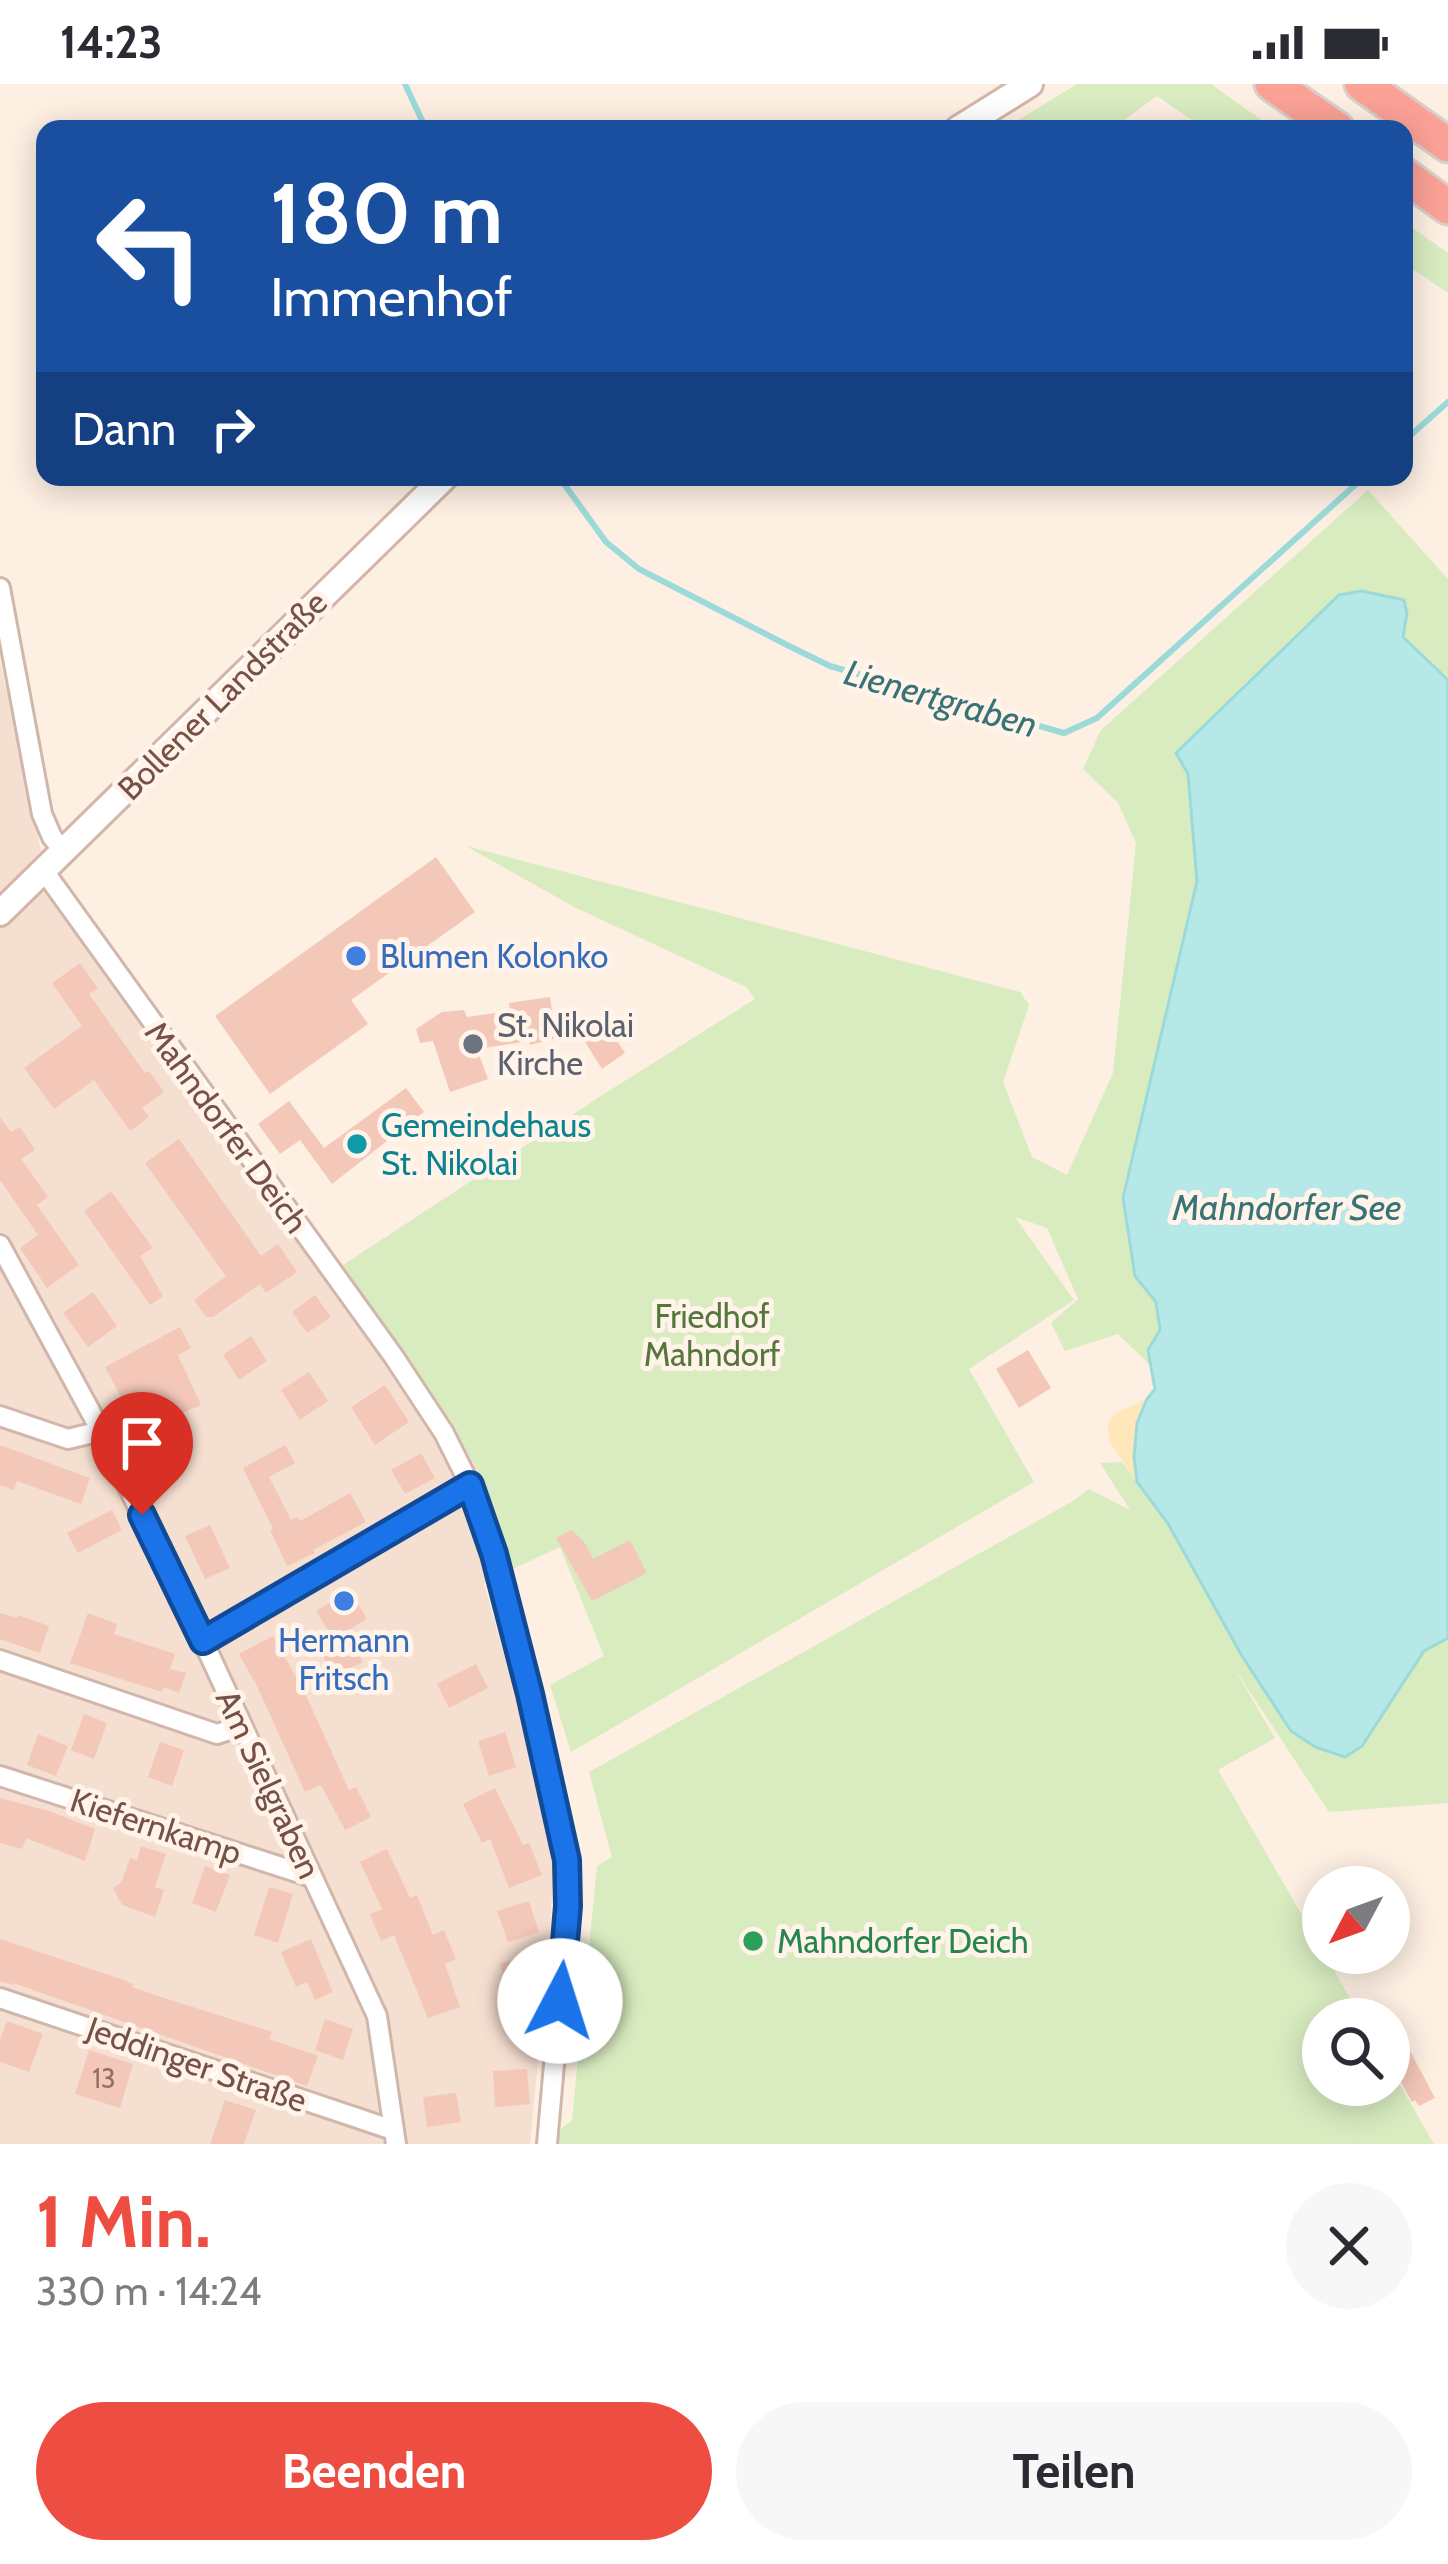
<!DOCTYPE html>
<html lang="de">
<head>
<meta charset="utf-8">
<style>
	:root { --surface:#fff; --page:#f7f7f7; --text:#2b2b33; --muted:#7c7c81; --accent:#ee4e41 }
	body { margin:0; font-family:Cabin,sans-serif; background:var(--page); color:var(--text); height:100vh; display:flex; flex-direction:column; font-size:45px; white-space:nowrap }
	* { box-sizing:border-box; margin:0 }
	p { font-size:39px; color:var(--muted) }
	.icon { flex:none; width:66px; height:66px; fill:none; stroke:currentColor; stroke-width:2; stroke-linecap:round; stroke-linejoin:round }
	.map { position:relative; height:2060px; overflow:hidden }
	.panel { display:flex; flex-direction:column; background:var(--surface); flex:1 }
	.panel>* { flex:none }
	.hud { position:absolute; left:36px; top:36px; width:1377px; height:366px; border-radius:24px; box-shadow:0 6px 30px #0003; background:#1a4fa0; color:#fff; overflow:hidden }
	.needle { width:78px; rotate:229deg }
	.tools { position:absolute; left:1302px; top:1782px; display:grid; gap:24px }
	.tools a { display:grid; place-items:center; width:108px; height:108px; border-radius:50%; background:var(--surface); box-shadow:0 6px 30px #0003; font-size:60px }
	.pin { position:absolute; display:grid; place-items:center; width:102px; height:102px; color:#fff; margin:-123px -51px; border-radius:50% 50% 50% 0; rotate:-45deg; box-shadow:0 0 12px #0007 }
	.pin .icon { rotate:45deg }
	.me { position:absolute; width:132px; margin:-66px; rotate:5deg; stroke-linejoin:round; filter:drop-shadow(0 0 9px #0008) }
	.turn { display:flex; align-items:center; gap:42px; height:252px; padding:0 36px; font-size:54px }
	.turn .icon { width:156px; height:156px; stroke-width:2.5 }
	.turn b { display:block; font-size:84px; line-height:102px }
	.then { display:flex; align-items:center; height:114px; padding:0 36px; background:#0003; gap:24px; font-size:45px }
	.round { display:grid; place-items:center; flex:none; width:126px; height:126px; border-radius:63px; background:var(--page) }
	.head { display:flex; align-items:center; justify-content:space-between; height:204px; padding:0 36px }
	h1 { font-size:72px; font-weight:800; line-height:90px; color:var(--accent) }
	.button { display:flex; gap:24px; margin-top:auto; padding:24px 36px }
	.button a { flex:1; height:138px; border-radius:72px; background:var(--accent); color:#fff; font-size:48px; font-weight:800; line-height:138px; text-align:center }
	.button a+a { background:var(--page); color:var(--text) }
	.status { display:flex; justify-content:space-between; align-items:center; height:84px; padding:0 60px; background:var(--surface); direction:ltr }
	.status svg { height:33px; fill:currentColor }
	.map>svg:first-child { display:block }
	.residential { fill:#f5dfd0 }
	.green { fill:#d8ecc0 }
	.sand { fill:#ffe6bb }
	.water { fill:#b6e8e8; stroke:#9cdada; stroke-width:3 }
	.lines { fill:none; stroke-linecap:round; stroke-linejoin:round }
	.stream { stroke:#9cdada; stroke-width:6 }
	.building { fill:#f4c8b9 }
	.street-casing { stroke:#d1b7ab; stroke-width:24 }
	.secondary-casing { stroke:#d4b5a8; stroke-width:30 }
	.highway-casing { stroke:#d9cecb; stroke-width:39 }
	.street { stroke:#fff; stroke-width:18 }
	.secondary { stroke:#fff; stroke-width:24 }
	.highway { stroke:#fba196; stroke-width:33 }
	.route-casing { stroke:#114b97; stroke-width:30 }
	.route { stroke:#1a73e8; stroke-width:21 }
	.shop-dot { fill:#3f7fe0; stroke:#fff3ea; stroke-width:4.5 }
	.worship-dot { fill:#6b7280; stroke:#fff3ea; stroke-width:4.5 }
	.culture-dot { fill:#0f9aa8; stroke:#fff3ea; stroke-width:4.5 }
	.leisure-dot { fill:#2e9e5b; stroke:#fff3ea; stroke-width:4.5 }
	.labels { text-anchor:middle; stroke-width:10; stroke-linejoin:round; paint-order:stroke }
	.number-label { font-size:27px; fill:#966f64 }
	.street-label { font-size:33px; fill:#765147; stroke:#fff3ea }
	.shop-label { font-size:33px; fill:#366cbe; stroke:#fff3ea; text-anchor:start }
	.worship-label { font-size:33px; fill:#5b616d; stroke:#fff3ea; text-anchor:start }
	.culture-label { font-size:33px; fill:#0d838f; stroke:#fff3ea; text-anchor:start }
	.park-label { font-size:33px; fill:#56773c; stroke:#fff3ea }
	.leisure-label { font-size:33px; fill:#27864d; stroke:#fff3ea; text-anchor:start }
	.water-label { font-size:36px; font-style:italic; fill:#387476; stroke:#fff3ea }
</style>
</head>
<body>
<div class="status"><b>14:23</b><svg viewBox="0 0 49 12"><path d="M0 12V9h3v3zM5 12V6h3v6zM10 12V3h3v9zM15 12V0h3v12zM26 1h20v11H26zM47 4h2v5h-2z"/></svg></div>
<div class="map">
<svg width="1448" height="2060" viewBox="0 0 1448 2060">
	<rect width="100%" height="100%" fill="#fdefe2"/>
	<path class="residential" d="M0 577 42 772 265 1090 343 1181 476 1381 506 1488 484 1500 535 1681 553 1784 550 1850 530 2060H0Z"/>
	<path class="green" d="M1077 0H1211L1274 45H1205L1157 12 1112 45H1004Z
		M1404 138 1448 169V209L1404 179Z
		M1368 406 1448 495V596L1402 553 1407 529 1339 511 1176 669 1188 689 1197 797 1123 1114 1135 1192 1156 1218 1160 1247 1149 1266 1150 1281 1118 1250 1065 1267 1051 1239 1078 1215 1047 1144 1015 1133 1074 1216 969 1285 1034 1398 571 1668 550 1601 604 1572 560 1463 506 1488 476 1381 343 1181 604 1010 755 915 746 903 574 823 466 762 1020 908 1029 921 1003 998 1032 1073 1067 1091 1113 989 1136 759 1118 719 1083 685 1101 646Z
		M1122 1378 1167 1438 1242 1572 1291 1647 1315 1663 1362 1662 1424 1567 1448 1554V1719L1329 1728 1232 1581 1275 1654 1218 1686 1362 1935H1323V2001H1389V1982L1434 2060H556L557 2048 572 2036 597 1782 612 1773 589 1688 1073 1417 1089 1405 1130 1426 1100 1379Z"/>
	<path class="sand" d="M1147 1315C1135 1343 1133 1368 1137 1398L1111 1360 1107 1340 1116 1329Z"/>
	<path class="water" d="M1362 507 1404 516 1407 529 1403 553 1448 596V1554L1424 1567 1362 1662 1345 1673 1315 1663 1291 1647 1242 1572 1167 1438 1137 1398 1134 1373 1137 1339 1147 1315 1155 1305 1148 1266 1160 1246 1156 1218 1135 1192 1123 1114 1197 797 1188 690 1176 669 1339 511Z"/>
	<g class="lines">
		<path class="stream" d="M405 0 426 45
			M1404 357 1448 318
			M559 393 606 458 639 485 789 562 830 582 1064 649 1097 634 1364 393"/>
	</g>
	<path class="building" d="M436 773 475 828 351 916 368 940 270 1010 215 932Z
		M80 879 98 904 89 910 145 989 149 987 164 1008 142 1024 149 1033 130 1047 94 996 54 1025 24 984 82 942 52 899Z
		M550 913 556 954 530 961 529 957 477 965 488 995 450 1008 433 957 420 959 416 945 442 928 464 926 467 933 510 927 509 919Z
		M601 932 625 969 602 985 578 947Z
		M406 1004 424 1028 332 1100 300 1056 280 1070 258 1040 289 1017 324 1064Z
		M0 1033 11 1048 20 1043 35 1066 21 1075 48 1113 37 1121 79 1181 47 1204 20 1164 38 1151 0 1096Z
		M179 1055 261 1172 278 1160 297 1188 266 1209 260 1200 213 1233H206L194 1216 226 1192 145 1079Z
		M111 1107 153 1164 140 1172 163 1212 150 1221 84 1127Z
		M93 1208 117 1242 88 1263 63 1229Z
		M315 1211 331 1233 307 1249 292 1228Z
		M180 1243 191 1264 178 1271 201 1321 169 1335 186 1372 154 1387 123 1317 105 1283Z
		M251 1252 267 1277 239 1296 223 1271Z
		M1028 1266 1051 1304 1019 1324 996 1285Z
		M309 1288 328 1317 300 1336 281 1306Z
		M385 1301 409 1338 375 1361 351 1323Z
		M0 1361 90 1394 81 1420 17 1397 14 1406 0 1401Z
		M285 1361 295 1379 269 1393 291 1436 298 1433 300 1437 350 1409 366 1438 313 1466 315 1469 287 1482 270 1446 273 1445 243 1384Z
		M421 1369 435 1394 405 1410 391 1386Z
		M112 1426 122 1446 78 1469 67 1449Z
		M210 1441 230 1484 205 1495 185 1452Z
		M572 1446 585 1459 593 1475 630 1456 647 1489 592 1517 556 1454Z
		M350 1507 367 1535 349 1546 363 1578 332 1592 319 1564 335 1557 316 1527Z
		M0 1529 17 1534 18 1531 49 1542 40 1569 0 1555Z
		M88 1529 117 1540 114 1550 175 1570 170 1585 186 1589 179 1609 164 1603 162 1608 70 1579Z
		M273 1552 304 1607 349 1706 356 1703 371 1733 345 1746 321 1701 305 1708 257 1602 239 1570Z
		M476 1580 488 1604 449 1624 437 1600Z
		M84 1630 107 1639 94 1675 71 1666Z
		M505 1648 516 1683 489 1692 478 1657Z
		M38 1650 68 1662 56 1692 27 1681Z
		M160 1658 184 1666 172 1702 148 1693Z
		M495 1704 523 1761 529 1759 542 1791 509 1804 490 1755 482 1759 463 1720Z
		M0 1714 49 1727 95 1745 85 1777 26 1754 22 1765 0 1759Z
		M141 1762 166 1770 155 1803 164 1806 155 1833 122 1821 113 1804 121 1799 130 1774 137 1776Z
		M387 1765 410 1814 417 1811 433 1851 444 1846 456 1875 445 1880 460 1923 428 1934 394 1851 381 1857 370 1830 382 1825 360 1778Z
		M205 1782 230 1791 216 1828 192 1819Z
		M269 1803 293 1810 278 1859 254 1851Z
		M529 1817 539 1848 508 1858 497 1827Z
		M0 1855 124 1896 133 1900 132 1903 158 1912 272 1948 269 1955 318 1972 307 2002 13 1899V1901L0 1897Z
		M311 1855 333 1908 315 1916 307 1898 296 1903 281 1868Z
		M526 1871 537 1900 511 1910 500 1880Z
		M1389 1927 1435 2014 1419 2022 1415 2016 1412 2018 1395 1987 1389 1990Z
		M325 1935 353 1945 343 1976 315 1966Z
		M7 1937 43 1950 29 1988 0 1978V1956Z
		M89 1966 133 1980 120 2024 75 2010Z
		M527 1985 530 2020 495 2023 493 1987Z
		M456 2009 461 2038 427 2043 423 2013Z
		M225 2016 256 2026 244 2060H210Z"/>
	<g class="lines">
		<defs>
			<path id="street" d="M0 504 42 730 52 753 64 768
				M44 787 394 1273 444 1349 470 1401 494 1470 530 1610 567 1776 568 1822 547 2060
				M0 1161 101 1347 203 1557 377 1932 396 2060
				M0 1332 68 1355 101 1347
				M203 1557 470 1401
				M0 1576 217 1650 242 1642
				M0 1692 312 1793
				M0 1914 393 2046"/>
			<path id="secondary" d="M958 45 1030 0
				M0 829 445 393"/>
			<path id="highway" d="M1272 0 1337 45
				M1362 0 1448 61
				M1404 91 1448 123"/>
		</defs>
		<use href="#street" class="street-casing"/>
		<use href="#secondary" class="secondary-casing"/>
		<use href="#highway" class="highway-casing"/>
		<use href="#street" class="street"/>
		<use href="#secondary" class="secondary"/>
		<use href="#highway" class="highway"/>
	</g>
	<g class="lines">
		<defs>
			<path id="route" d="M142 1431 203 1557 470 1401 494 1470 530 1610 567 1776 568 1822 560 1917"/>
		</defs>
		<use href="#route" class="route-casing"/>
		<use href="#route" class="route"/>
	</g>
	<g class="shop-dot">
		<circle cx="356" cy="872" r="12"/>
		<circle cx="344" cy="1517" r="12"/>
	</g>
	<circle class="worship-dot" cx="473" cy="960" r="12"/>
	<circle class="culture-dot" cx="357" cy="1060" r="12"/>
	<circle class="leisure-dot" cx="753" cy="1857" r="12"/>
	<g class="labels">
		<g class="number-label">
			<text x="104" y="2004">13</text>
		</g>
		<g class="street-label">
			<text transform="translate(222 611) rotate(-45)" y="12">Bollener Landstraße</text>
			<text transform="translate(227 1043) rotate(54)" y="12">Mahndorfer Deich</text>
			<text transform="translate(269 1700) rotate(65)" y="12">Am Sielgraben</text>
			<text transform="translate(156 1742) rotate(18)" y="12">Kiefernkamp</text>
			<text transform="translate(197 1980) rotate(19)" y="12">Jeddinger Straße</text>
		</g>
		<g class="shop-label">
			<text x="380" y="884">Blumen Kolonko</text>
			<text x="344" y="1568" text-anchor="middle">Hermann<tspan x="344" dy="38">Fritsch</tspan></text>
		</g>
		<g class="worship-label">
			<text x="497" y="953">St. Nikolai<tspan x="497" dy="38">Kirche</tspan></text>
		</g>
		<g class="culture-label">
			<text x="381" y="1053">Gemeindehaus<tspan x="381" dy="38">St. Nikolai</tspan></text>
		</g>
		<g class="park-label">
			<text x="712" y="1244">Friedhof<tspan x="712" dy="38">Mahndorf</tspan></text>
		</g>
		<g class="leisure-label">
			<text x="777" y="1869">Mahndorfer Deich</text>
		</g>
		<g class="water-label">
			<text transform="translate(941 614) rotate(16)" y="13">Lienertgraben</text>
			<text x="1287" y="1136">Mahndorfer See</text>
		</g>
	</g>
</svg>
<div class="tools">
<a><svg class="needle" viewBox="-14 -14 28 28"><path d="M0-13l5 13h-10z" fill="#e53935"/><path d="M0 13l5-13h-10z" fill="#7c7c81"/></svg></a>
<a><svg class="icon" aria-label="search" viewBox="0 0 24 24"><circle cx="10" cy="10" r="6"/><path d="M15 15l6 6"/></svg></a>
</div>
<div class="pin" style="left:142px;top:1431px;background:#d93025"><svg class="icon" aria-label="arrive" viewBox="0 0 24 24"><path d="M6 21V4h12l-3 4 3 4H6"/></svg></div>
<svg class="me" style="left:560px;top:1917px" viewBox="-20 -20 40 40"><circle r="19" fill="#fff"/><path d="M0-13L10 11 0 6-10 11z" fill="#1a73e8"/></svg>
<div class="hud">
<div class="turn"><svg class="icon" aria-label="left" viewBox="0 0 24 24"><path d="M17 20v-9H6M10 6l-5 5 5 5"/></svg><div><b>180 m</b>Immenhof</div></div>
<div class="then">Dann<svg class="icon" aria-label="right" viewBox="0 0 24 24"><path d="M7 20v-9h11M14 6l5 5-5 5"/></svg></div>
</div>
</div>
<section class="panel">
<div class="head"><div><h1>1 Min.</h1><p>330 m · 14:24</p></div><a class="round"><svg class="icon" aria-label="close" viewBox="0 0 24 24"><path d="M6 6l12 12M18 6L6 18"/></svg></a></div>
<div class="button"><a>Beenden</a><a>Teilen</a></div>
</section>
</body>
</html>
